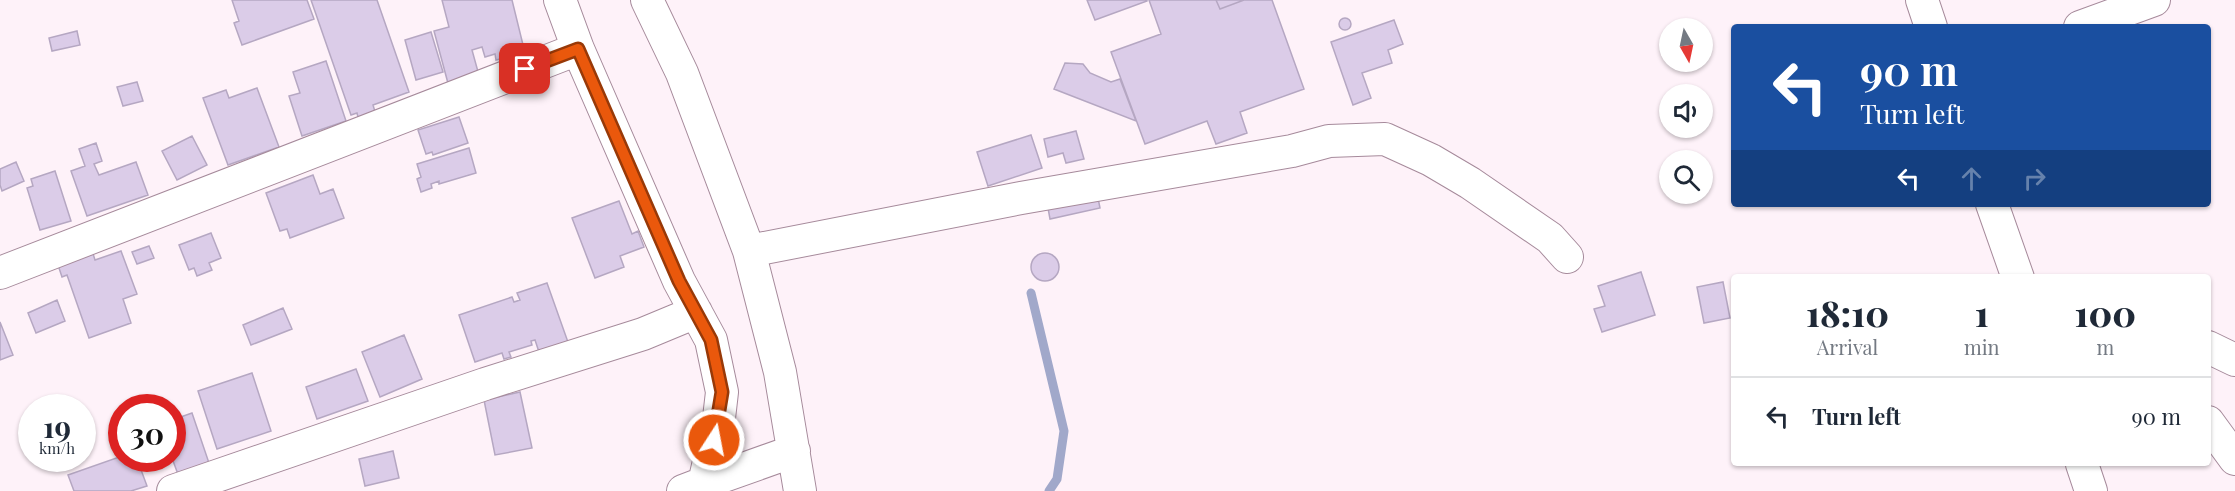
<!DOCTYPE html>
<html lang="en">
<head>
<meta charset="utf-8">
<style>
	:root { --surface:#fff; --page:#f2f2f3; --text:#1f2937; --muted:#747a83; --line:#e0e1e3 }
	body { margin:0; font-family:"Playfair Display",serif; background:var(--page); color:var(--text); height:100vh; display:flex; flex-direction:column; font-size:22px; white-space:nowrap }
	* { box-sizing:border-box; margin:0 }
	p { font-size:20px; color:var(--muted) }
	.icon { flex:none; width:33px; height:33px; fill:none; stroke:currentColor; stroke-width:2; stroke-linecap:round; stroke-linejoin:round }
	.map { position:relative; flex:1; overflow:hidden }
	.drawer { position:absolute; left:1731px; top:274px; width:480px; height:192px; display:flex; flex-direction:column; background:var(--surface); border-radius:6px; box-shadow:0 2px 4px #0004 }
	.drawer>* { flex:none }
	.hud { position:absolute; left:1731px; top:24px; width:480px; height:183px; border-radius:6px; box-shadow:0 2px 4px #0004; background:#1a4fa0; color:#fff; overflow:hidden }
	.needle { width:39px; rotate:171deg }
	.controls { position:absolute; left:1659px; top:18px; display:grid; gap:12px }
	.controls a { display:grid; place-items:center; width:54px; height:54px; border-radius:50%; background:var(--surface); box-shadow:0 2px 4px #0004; font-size:30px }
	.speed { position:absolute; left:18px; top:394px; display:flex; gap:12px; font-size:30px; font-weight:700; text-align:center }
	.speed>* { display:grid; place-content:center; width:78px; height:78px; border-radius:50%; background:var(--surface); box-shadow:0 2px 4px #0004; line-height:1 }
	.speed small { font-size:15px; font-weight:400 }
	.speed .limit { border:9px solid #d22; background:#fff; color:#111 }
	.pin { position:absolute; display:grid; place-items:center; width:51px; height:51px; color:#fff; margin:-26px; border-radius:12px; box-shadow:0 3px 9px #0006 }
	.me { position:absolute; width:66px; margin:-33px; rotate:11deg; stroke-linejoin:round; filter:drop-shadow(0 0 4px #0008) }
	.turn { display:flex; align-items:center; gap:21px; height:126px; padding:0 30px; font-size:27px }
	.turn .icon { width:78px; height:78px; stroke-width:2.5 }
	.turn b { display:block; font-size:42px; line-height:51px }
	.lanes { display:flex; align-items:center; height:57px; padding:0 30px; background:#0003; justify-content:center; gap:30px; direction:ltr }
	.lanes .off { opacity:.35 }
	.eta { display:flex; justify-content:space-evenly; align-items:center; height:102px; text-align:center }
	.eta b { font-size:36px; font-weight:800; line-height:42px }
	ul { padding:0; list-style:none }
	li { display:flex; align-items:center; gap:18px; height:78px; padding:0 30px; border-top:2px solid var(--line) }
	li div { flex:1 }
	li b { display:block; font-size:22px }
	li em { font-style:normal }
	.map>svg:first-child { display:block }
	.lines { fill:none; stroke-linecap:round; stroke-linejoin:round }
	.stream { stroke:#a1a8ca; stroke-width:9 }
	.building { fill:#dbcce8; stroke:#b5a7c2; stroke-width:1.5 }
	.minor-casing { stroke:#a68a9b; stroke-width:34 }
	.minor { stroke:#fff; stroke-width:32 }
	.route-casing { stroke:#983908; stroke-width:15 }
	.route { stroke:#ea580c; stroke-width:10 }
</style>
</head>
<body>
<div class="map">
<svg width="2235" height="491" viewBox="0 0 2235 491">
	<rect width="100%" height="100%" fill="#fef2f9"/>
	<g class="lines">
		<path class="stream" d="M1031 293 1064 431 1057 479 1049 491"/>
	</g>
	<path class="building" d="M232 0H307L314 19 242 45 234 23 239 21Z
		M311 0H377L409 92 373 105 376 115 359 121 357 113 351 115Z
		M442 0H512L525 53 496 60 495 54 485 57 482 47 472 50 480 79 449 87 434 31 449 27Z
		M1087 0H1147V1L1095 20Z
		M1149 0H1216L1220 9 1244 0H1272L1304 89 1240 112 1247 133 1216 144 1207 121 1145 144 1111 52 1161 34Z
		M1216 0H1244L1220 9Z
		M1339 24a6 6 0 1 1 12 0a6 6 0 1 1-12 0Z
		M1394 20 1403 44 1388 50 1392 63 1362 73 1371 98 1353 105 1331 42Z
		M77 31 80 45 52 51 49 38Z
		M431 32 443 72 416 80 405 40Z
		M326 61 346 121 302 136 289 96 300 93 293 72Z
		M1065 63 1083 64 1090 73 1111 82 1120 79 1136 121 1054 89Z
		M137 82 143 101 123 106 117 87Z
		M257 88 279 147 228 165 203 98 226 90 229 98Z
		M459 117 468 143 433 155 432 152 426 154 418 130Z
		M1076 131 1084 159 1066 163 1063 153 1048 157 1044 139Z
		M1031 135 1042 168 988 186 977 152Z
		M192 136 207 165 177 180 162 151Z
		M96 143 102 161 94 164 99 175 136 162 148 195 87 216 71 171 85 166 79 149Z
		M469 148 476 173 439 184V181L431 184 432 188 421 192 417 179 421 177 417 164Z
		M16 162 24 181 2 191 0 185V169Z
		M55 171 71 221 40 230 27 188 33 186 31 179Z
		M313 175 320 194 333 189 344 218 290 238 287 229 280 231 266 193Z
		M1098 198 1100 208 1050 219 1048 208Z
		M619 201 632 234 638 231 644 247 620 256 624 267 595 278 572 218Z
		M211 233 221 258 209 263 212 270 197 276 194 268 189 270 179 245Z
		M149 246 154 258 137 264 132 252Z
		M91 247 95 260 121 251 137 294 123 299 131 323 89 338 67 275 62 277 56 259Z
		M1031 267a14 14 0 1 1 28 0a14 14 0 1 1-28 0Z
		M1641 272 1655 315 1602 332 1594 309 1605 306 1598 286Z
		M1723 282 1730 318 1704 323 1697 287Z
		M547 283 569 345 540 355 535 340 531 341 532 345 509 352 511 357 504 359 502 353 475 362 459 315 512 297 514 302 520 300 517 293Z
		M57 300 65 321 36 333 28 313Z
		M283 308 292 329 251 345 243 325Z
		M0 322 13 355 0 360Z
		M404 335 422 379 380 397 362 352Z
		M356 369 368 401 317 419 306 387Z
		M252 373 271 431 217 449 198 391Z
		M520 392 532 448 495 455 484 400Z
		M192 413 210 466 179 477 172 458V420Z
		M393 451 399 478 365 486 359 459Z
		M122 456V459H137L147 486 131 491H74L68 475Z"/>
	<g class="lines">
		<defs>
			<path id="minor" d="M560 0 578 49 679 281 711 340 722 392 719 418 704 483 683 491
				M647 0 682 73 749 251 780 372 800 491
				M1922 0 1931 27
				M2080 27 2154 0
				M1992 204 2018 278
				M749 251 1021 198 1292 151 1329 141 1385 139 1431 160 1470 183 1550 238 1567 257
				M0 273 578 49
				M2208 347 2235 360
				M2208 422 2235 459
				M2082 464 2091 491
				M704 483 794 451
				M173 491 485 384 643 334 696 312"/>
		</defs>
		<use href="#minor" class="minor-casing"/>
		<use href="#minor" class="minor"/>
	</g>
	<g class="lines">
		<defs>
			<path id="route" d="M525 69 578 49 679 281 711 340 722 392 714 440"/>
		</defs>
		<use href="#route" class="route-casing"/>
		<use href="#route" class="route"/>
	</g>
</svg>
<div class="controls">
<a><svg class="needle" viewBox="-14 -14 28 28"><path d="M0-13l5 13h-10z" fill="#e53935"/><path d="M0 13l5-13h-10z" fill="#747a83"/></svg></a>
<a><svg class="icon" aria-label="sound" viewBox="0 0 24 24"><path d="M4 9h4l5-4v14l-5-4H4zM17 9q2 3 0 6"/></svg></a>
<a><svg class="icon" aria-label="search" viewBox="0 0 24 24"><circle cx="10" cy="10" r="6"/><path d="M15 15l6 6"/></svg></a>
</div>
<div class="speed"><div>19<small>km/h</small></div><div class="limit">30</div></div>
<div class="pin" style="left:525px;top:69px;background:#d93025"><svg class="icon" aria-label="arrive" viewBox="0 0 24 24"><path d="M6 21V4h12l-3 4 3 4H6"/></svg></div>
<svg class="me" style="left:714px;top:440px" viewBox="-20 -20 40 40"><circle r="17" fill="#ea580c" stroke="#fff" stroke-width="3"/><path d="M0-11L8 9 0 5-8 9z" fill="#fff"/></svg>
<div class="hud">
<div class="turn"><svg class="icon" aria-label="left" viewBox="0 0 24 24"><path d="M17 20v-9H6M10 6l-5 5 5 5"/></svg><div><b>90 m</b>Turn left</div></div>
<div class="lanes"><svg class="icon" aria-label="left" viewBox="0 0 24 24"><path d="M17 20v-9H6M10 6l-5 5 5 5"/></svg><svg class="icon off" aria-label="ahead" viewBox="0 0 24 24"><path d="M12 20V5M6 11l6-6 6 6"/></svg><svg class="icon off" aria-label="right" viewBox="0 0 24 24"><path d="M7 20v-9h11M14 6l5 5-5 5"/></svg></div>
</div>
<section class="drawer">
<div class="eta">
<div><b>18:10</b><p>Arrival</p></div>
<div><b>1</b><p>min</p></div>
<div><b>100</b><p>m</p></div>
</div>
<ul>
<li><svg class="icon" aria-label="left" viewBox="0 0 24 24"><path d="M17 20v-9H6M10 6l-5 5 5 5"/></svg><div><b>Turn left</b></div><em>90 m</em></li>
</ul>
</section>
</div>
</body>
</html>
